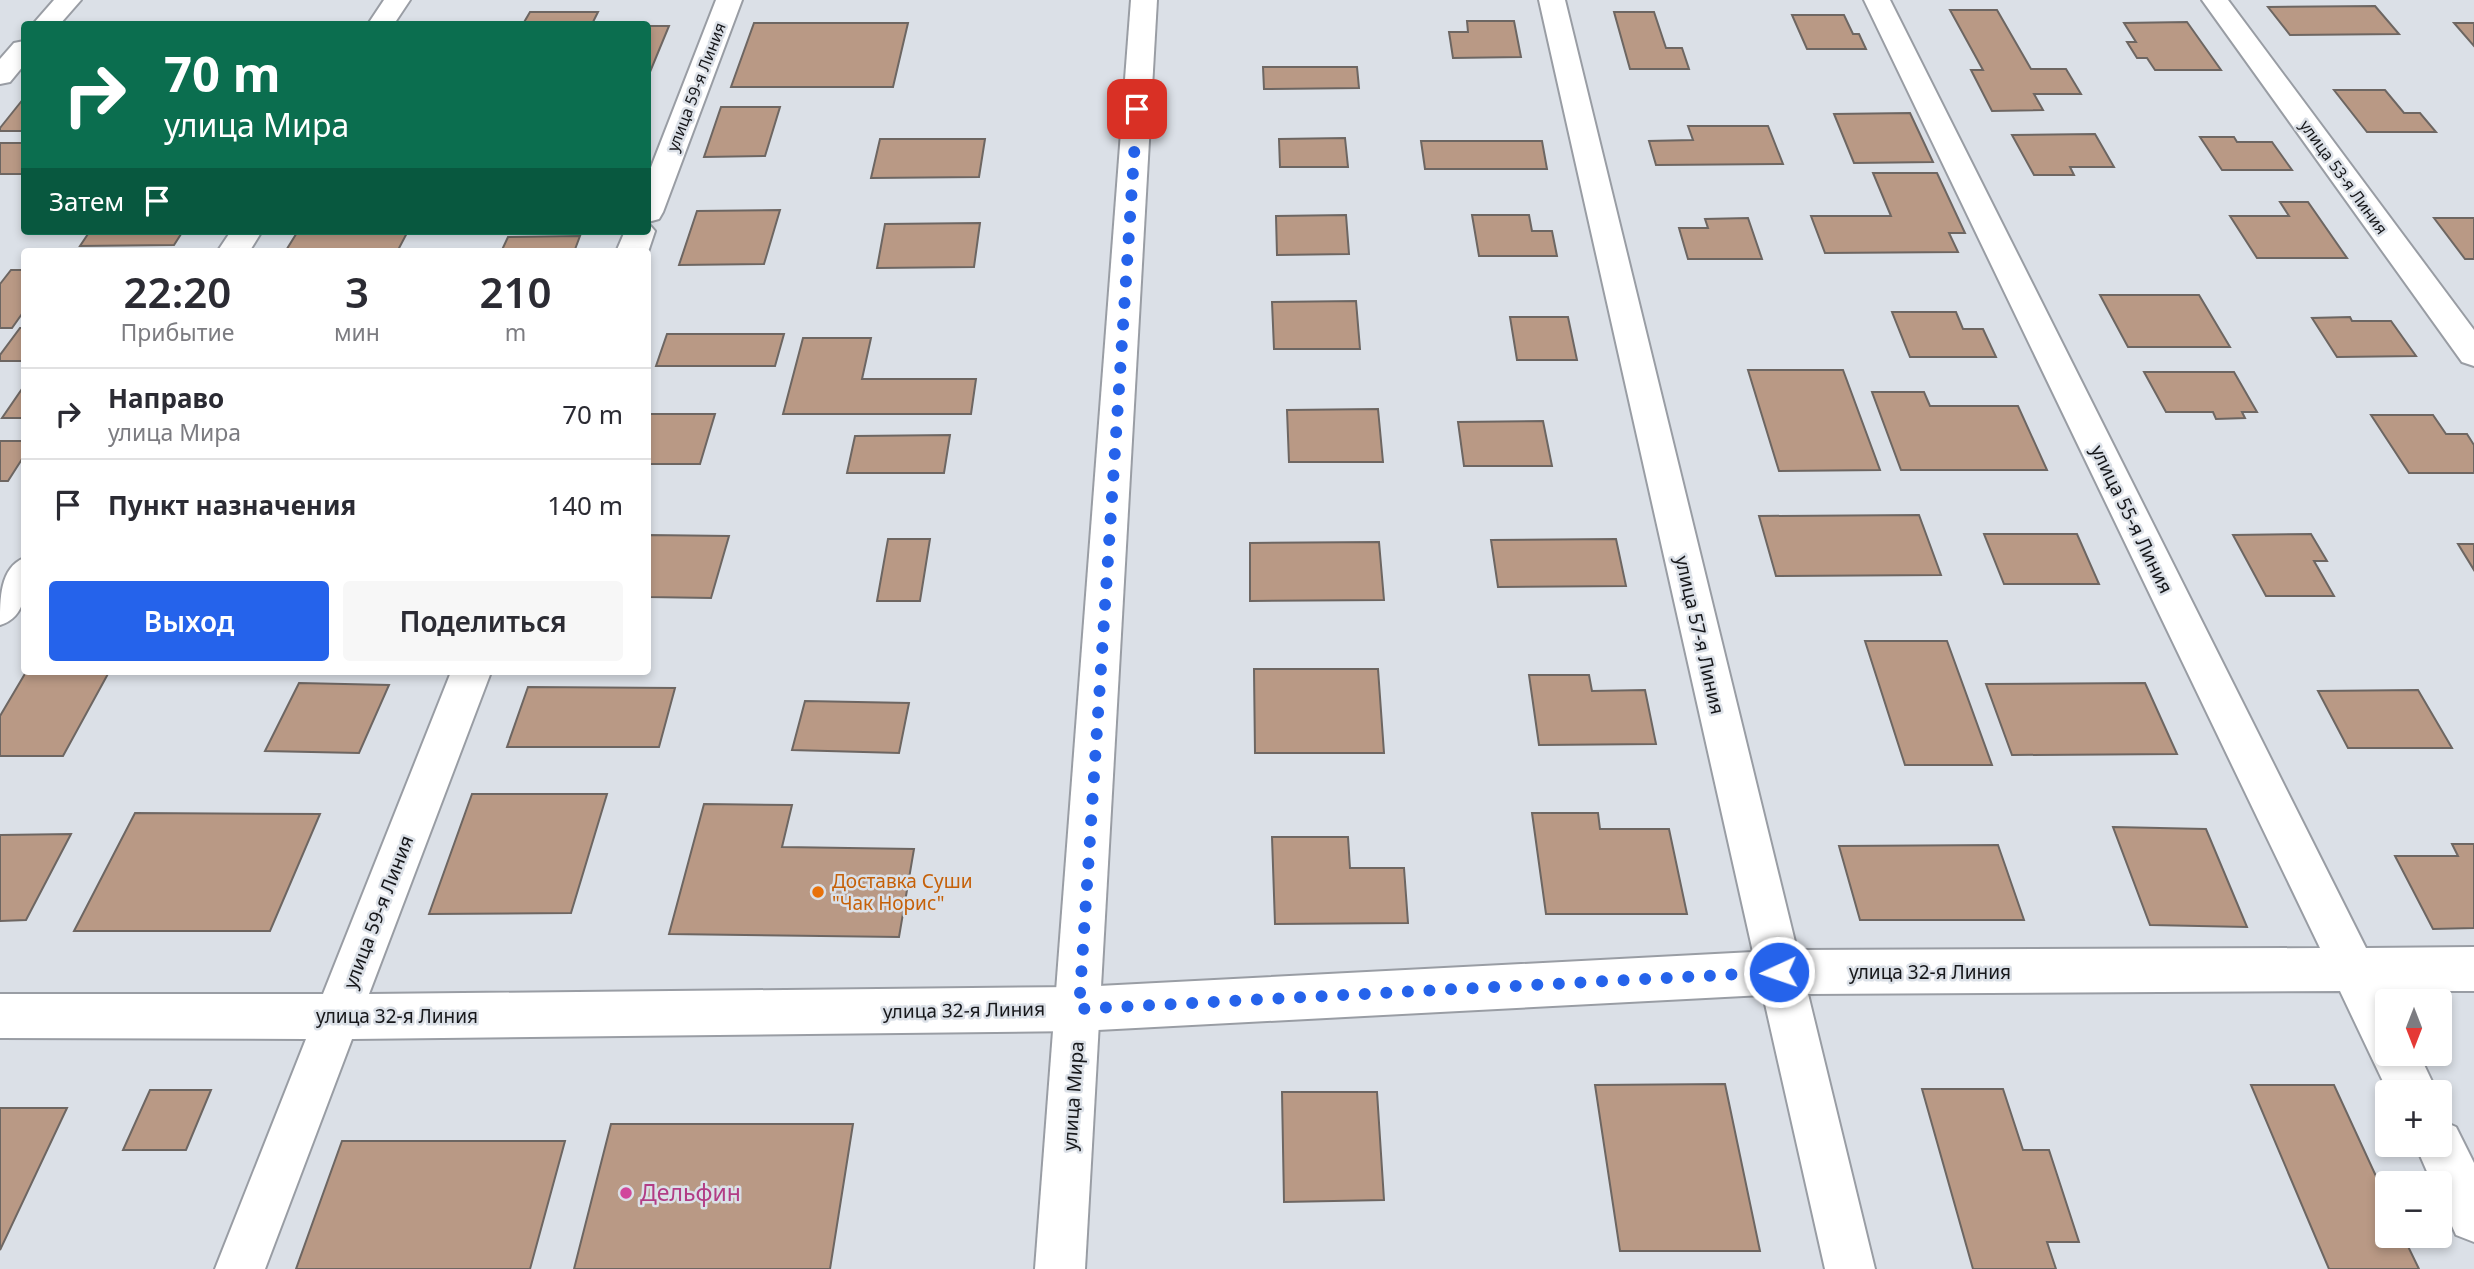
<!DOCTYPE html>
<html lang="ru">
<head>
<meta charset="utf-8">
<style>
	:root { --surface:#fff; --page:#f7f7f7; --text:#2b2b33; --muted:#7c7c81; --line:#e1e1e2; --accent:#2563eb }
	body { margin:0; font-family:"Noto Sans",sans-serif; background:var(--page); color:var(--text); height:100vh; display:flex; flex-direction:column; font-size:26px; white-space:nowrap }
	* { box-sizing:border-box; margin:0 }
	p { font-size:23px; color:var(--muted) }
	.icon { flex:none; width:38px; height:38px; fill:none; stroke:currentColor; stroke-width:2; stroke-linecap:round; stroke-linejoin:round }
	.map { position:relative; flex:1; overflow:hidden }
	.drawer { position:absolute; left:21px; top:248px; width:630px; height:427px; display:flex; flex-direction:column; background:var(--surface); border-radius:7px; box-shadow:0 4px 10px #0003 }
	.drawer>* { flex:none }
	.hud { position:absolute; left:21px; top:21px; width:630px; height:214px; border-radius:7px; box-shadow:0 4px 10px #0003; background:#0b6e4f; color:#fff; overflow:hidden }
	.needle { width:46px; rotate:180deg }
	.controls { position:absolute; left:2375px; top:989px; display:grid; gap:14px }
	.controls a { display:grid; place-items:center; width:77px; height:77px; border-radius:7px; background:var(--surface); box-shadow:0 4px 10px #0003; font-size:35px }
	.pin { position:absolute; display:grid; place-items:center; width:60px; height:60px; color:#fff; margin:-30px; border-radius:14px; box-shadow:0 4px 10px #0006 }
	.me { position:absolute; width:77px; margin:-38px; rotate:267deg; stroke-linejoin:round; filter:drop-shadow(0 0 5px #0008) }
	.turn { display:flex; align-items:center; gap:24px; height:147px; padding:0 28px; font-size:32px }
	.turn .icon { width:91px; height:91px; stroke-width:2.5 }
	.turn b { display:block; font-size:49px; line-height:60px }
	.then { display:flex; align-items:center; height:66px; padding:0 28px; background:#0003; gap:14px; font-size:26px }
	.eta { display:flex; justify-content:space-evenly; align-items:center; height:119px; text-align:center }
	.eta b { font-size:42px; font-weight:600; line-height:49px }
	.primary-button { display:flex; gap:14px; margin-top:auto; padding:14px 28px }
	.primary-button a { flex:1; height:80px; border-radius:7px; background:var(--accent); color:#fff; font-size:28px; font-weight:600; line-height:80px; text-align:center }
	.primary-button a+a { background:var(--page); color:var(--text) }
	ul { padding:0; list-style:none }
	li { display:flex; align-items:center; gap:21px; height:91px; padding:0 28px; border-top:2px solid var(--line) }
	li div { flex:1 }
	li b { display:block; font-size:26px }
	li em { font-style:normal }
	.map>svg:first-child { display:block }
	.building { fill:#b99985; stroke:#6d6662; stroke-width:2 }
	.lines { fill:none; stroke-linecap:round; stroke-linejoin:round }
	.minor-casing { stroke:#999da4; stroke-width:4 }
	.major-casing { stroke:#999da4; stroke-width:4 }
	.minor { fill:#fff; fill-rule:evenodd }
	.major { fill:#fff; fill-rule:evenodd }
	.route { stroke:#2563eb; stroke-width:12; stroke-dasharray:0 21.6 }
	.food-dot { fill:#e8710a; stroke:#dbe0e7; stroke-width:2.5 }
	.hotel-dot { fill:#d1479c; stroke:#dbe0e7; stroke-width:2.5 }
	.labels { text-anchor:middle; stroke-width:5; stroke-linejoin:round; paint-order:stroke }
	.far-street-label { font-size:16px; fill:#16171a; stroke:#dbe0e7 }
	.street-label { font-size:19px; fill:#16171a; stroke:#dbe0e7 }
	.food-label { font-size:19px; fill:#c56008; stroke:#dbe0e7; text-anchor:start }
	.near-hotel-label { font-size:23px; fill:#b23c85; stroke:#dbe0e7; text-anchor:start }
</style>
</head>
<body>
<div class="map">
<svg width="2474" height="1269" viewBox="0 0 2474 1269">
	<rect width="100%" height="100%" fill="#dbe0e7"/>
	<path class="building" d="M2375 6 2399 34 2290 35 2268 7Z
		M1950 10H1997L2031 69H2066L2081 94H2034L2043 110 1992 111 1971 70H1983Z
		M530 12H598L592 24H523Z
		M1614 12H1654L1666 48H1682L1689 69H1630Z
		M1792 15H1844L1853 34H1859L1866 49H1807Z
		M1467 21H1514L1521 57 1453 58 1449 32H1468Z
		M2187 22 2221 70H2155L2147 58H2137L2127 42H2136L2124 23Z
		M754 23H908L893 87H731Z
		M2454 23H2474V46Z
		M648 26H669L650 72H648Z
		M1263 67H1357L1359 88 1264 89Z
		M2334 90H2385L2404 113H2420L2436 132H2367Z
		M24 98V131H0V128Z
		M721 107H780L765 156 704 157Z
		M1910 113 1933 162 1854 163 1834 114Z
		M1688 126H1768L1783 164 1656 165 1649 141 1693 140Z
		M2095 134 2114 167H2070L2074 175H2034L2012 135Z
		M2200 137H2234L2237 142H2272L2292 170H2222Z
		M1345 138 1348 167H1280L1279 139Z
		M880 139H985L979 177 871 178Z
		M1421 141H1542L1547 169H1425Z
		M0 143H24V174H0Z
		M1873 173H1937L1965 233H1949L1958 252 1825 253 1811 216H1891Z
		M2280 202H2308L2347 258H2257L2230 216H2289Z
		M780 210 764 264 679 265 697 211Z
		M1346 215 1349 254 1277 255 1276 216Z
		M1472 215H1529L1532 231H1552L1557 256H1479Z
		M1748 218 1762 259H1688L1679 228H1708L1705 219Z
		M2434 218H2474V259H2465Z
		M980 223 974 267 877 268 885 224Z
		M90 231H183L174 245 80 246Z
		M298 231H408L397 252H285Z
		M580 236 574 252H501L508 237Z
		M11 270H24V311L12 328H0V284Z
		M2100 295H2199L2230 347H2128Z
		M1356 301 1360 349H1274L1272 302Z
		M1892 312H1956L1963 329H1983L1996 357H1910Z
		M1510 317H1568L1577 360H1517Z
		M2350 317 2352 321H2391L2416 356 2337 357 2312 318Z
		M20 328H24V361H0V355Z
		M667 334H784L775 366H656Z
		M803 338H871L862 379H976L971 414H783Z
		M1748 370H1843L1880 470 1779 471Z
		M2144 372H2234L2257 412H2242L2245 418 2216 419 2213 412H2166Z
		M24 386V418H2Z
		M1872 392H1924L1930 406H2018L2047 470H1901Z
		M1378 409 1383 462H1289L1287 410Z
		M648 414H715L700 464H648Z
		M2371 415H2433L2446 434H2467L2474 445V473H2409Z
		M1543 421 1552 466H1464L1458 422Z
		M950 435 944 473H847L855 436Z
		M0 441H24V456L8 481H0Z
		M1919 515 1941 575 1776 576 1759 516Z
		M1984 534H2077L2099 584H2004Z
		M2311 534 2327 561H2314L2334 596H2266L2233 535Z
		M648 535 729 536 711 598 648 597Z
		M888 539H930L920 601H877Z
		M1616 539 1626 586 1498 587 1491 540Z
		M1379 542 1384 600 1250 601V543Z
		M2458 544H2474V570Z
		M1865 641H1947L1992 765H1905Z
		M1254 669H1378L1384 753H1255Z
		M26 672H109L63 756H0V716Z
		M1529 675H1589L1592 691 1645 690 1656 744 1539 745Z
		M299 683 389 685 359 753 265 751Z
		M2145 683 2177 754 2012 755 1986 684Z
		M528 687 675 688 659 747H507Z
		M2418 690 2452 748H2348L2318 691Z
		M805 701 909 703 899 753 792 750Z
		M472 794H607L571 913 429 914Z
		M704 804 792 805 782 847 914 849 899 937 669 934Z
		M135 813 320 814 270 931H74Z
		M1532 813H1598L1600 829H1669L1687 914H1546Z
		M2113 827 2206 829 2247 927 2150 925Z
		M71 834 26 920 0 921V835Z
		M1272 837H1348L1350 868H1404L1408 923 1275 924Z
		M2452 844H2474V928L2433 929 2395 856H2458Z
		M1998 845 2024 920H1860L1839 846Z
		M1725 1084 1760 1251H1620L1595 1085Z
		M2251 1085H2334L2387 1200V1236H2403L2419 1269H2329Z
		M1922 1089H2003L2023 1150H2049L2079 1242H2047L2056 1269H1973Z
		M150 1090H211L186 1150H123Z
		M1282 1092H1377L1384 1200 1284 1202Z
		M0 1108H67L0 1250Z
		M611 1124H853L830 1269H574Z
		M342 1141H565L530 1269H296Z"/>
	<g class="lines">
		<defs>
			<path id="minor" d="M54 0H81L60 24H33Z
				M384 0H410L394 24H368Z
				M716 0H742L663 212 659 219 648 222V175Z
				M1539 0H1565L1797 950 2320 948 1864 0H1890L2366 948 2474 947V991H2388L2393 1001H2387V1054H2419L2437 1092H2388L2340 991 1808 994 1875 1269H1825L1763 995 1079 1031 352 1039 265 1269H215L306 1039 0 1038V994H323L451 672H491L369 994 1079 987 1753 952Z
				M2202 0H2228L2474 330V366L2462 362Z
				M24 41V65L10 82 0 84V59L14 43Z
				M648 223 655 231 648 252H616L625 231H648Z
				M231 231H262L249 252H217Z
				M24 558C26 585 29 616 0 625 0 598 0 568 24 558Z
				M2440 1120 2456 1127 2474 1163V1242L2456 1235 2440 1199V1183H2432L2415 1144H2440Z"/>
			<path id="major" d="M1131 0H1157L1085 1269H1035Z"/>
		</defs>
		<use href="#minor" class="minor-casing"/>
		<use href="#major" class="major-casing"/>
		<use href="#minor" class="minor"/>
		<use href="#major" class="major"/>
	</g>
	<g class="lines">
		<path class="route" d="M1137 109 1079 1009 1779 972"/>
	</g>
	<circle class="food-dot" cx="818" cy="892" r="7"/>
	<circle class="hotel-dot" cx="626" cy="1193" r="7"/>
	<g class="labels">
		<g class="far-street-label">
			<text transform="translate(696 87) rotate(-69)" y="6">улица 59-я Линия</text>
			<text transform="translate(2344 177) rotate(54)" y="6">улица 53-я Линия</text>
		</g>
		<g class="street-label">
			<text transform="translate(2132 519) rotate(64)" y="7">улица 55-я Линия</text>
			<text transform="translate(1700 635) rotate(77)" y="7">улица 57-я Линия</text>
			<text transform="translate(378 912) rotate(-69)" y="7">улица 59-я Линия</text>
			<text x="1930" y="979">улица 32-я Линия</text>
			<text transform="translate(964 1010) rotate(-1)" y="7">улица 32-я Линия</text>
			<text x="397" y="1023">улица 32-я Линия</text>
			<text transform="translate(1073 1096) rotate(-86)" y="7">улица Мира</text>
		</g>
		<g class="food-label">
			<text x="832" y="888">Доставка Суши<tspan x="832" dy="22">"Чак Норис"</tspan></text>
		</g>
		<g class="near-hotel-label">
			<text x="640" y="1201">Дельфин</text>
		</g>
	</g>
</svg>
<div class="controls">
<a><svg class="needle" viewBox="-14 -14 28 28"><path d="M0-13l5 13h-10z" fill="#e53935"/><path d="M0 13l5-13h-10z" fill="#7c7c81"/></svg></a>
<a>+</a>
<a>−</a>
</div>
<div class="pin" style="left:1137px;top:109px;background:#d93025"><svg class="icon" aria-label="arrive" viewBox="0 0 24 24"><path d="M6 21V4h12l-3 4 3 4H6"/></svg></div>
<svg class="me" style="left:1779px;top:972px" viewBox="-20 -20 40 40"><circle r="17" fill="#2563eb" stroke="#fff" stroke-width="3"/><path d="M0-11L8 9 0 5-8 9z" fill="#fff"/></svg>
<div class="hud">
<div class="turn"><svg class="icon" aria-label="right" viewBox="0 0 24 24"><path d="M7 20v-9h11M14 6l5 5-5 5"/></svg><div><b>70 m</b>улица Мира</div></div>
<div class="then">Затем<svg class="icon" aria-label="arrive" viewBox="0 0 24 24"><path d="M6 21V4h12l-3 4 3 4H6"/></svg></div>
</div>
<section class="drawer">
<div class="eta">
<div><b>22:20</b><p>Прибытие</p></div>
<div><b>3</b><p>мин</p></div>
<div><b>210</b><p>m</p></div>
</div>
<ul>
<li><svg class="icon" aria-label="right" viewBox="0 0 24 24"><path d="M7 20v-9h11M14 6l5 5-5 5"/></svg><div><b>Направо</b><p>улица Мира</p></div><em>70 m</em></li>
<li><svg class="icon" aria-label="arrive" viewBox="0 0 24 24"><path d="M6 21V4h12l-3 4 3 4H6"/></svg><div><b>Пункт назначения</b></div><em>140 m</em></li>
</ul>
<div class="primary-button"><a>Выход</a><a>Поделиться</a></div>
</section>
</div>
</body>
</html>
